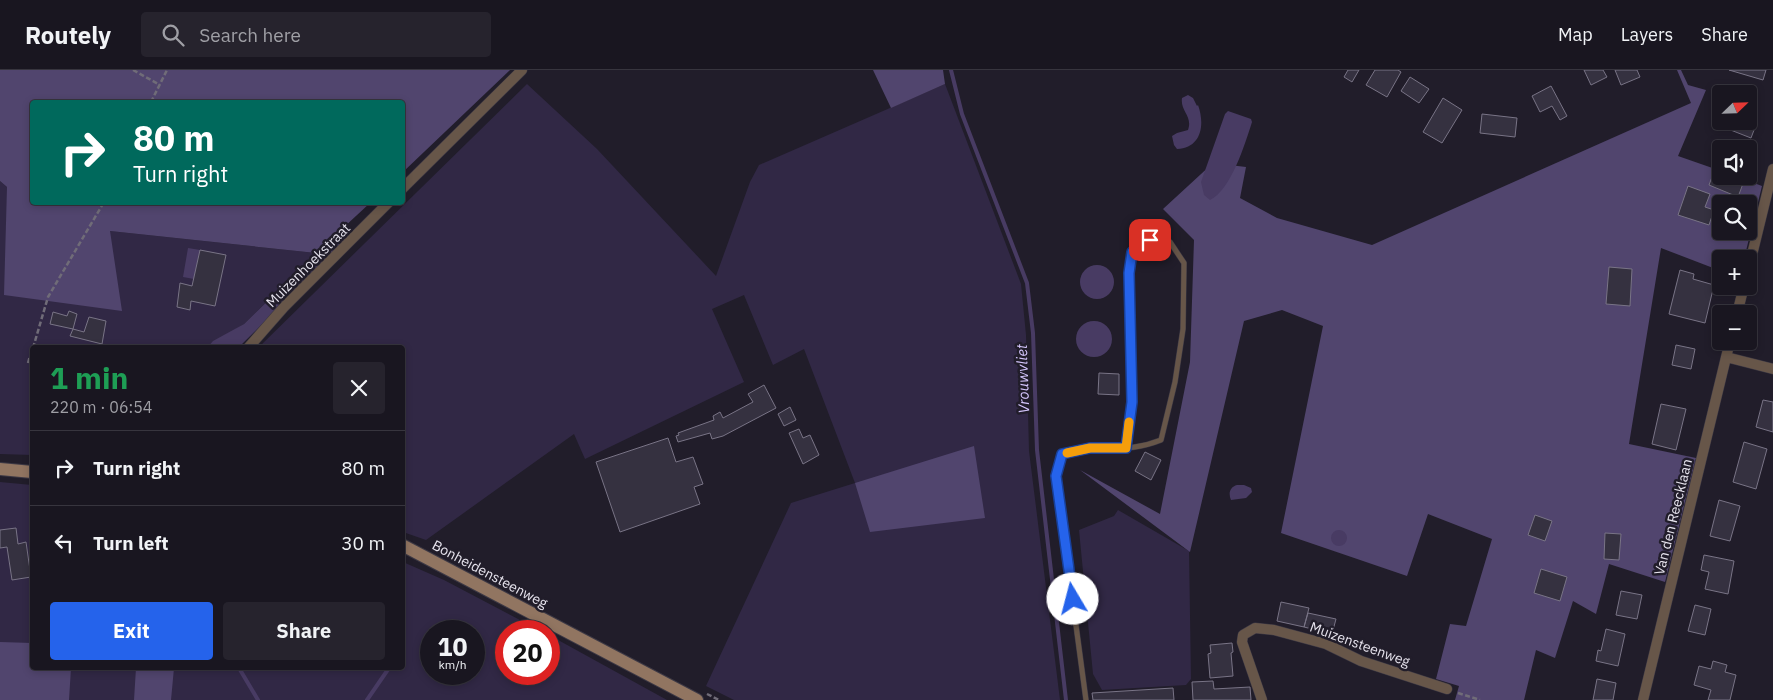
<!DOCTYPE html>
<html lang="en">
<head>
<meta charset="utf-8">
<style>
	:root { --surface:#191620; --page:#26232d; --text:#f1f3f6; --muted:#9f9fa5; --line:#37353e; --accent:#2563eb }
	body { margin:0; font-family:"IBM Plex Sans",sans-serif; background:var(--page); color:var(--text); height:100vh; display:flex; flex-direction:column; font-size:19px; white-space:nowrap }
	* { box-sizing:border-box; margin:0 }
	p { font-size:16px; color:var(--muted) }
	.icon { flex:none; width:28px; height:28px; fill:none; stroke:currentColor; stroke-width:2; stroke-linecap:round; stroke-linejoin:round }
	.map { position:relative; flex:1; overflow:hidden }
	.sheet { position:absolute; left:30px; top:275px; width:375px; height:325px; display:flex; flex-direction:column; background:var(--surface); border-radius:5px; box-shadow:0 2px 8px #0003,0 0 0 1px var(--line) }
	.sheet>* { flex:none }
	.hud { position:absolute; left:30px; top:30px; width:375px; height:105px; border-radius:5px; box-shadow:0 2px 8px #0003,0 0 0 1px var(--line); background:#00695c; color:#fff; overflow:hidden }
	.needle { width:32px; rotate:67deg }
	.fabs { position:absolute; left:1712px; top:15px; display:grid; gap:10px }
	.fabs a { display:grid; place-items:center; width:45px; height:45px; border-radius:5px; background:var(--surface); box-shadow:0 2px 8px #0003,0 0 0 1px var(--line); font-size:25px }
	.speed { position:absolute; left:420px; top:550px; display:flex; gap:10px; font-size:25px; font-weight:700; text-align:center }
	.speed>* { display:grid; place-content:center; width:65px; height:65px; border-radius:50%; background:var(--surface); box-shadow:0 2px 8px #0003,0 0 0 1px var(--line); line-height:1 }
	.speed small { font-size:12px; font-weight:400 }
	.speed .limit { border:8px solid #d22; background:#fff; color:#111 }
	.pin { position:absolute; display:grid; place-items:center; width:42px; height:42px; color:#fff; margin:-21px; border-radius:10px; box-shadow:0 2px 8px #0006 }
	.me { position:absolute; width:55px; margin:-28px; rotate:352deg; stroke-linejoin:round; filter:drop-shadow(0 0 4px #0008) }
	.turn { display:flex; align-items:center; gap:18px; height:105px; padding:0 20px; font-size:22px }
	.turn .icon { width:65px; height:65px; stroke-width:2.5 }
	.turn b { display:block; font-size:35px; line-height:42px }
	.round { display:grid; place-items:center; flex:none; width:52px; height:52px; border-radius:5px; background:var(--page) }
	.headline { display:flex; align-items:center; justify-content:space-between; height:85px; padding:0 20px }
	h1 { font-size:30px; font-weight:700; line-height:38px; color:#1e9e55 }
	.primary-button { display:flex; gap:10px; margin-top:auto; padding:10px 20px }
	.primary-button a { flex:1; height:58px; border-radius:5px; background:var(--accent); color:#fff; font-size:20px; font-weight:700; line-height:58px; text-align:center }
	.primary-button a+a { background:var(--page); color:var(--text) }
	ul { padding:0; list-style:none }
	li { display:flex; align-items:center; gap:15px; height:75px; padding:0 20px; border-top:1px solid var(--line) }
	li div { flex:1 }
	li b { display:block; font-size:19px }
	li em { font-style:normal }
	header { display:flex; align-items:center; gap:30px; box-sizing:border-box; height:70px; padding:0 25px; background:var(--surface); border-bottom:1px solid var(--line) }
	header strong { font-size:24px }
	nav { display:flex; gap:28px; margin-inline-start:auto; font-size:18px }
	.search { width:350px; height:45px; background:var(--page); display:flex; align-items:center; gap:12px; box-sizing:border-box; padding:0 18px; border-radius:5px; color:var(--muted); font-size:19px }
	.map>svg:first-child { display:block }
	.green { fill:#312845; fill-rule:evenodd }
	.forest { fill:#51456e; fill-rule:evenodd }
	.water { fill:#483b63 }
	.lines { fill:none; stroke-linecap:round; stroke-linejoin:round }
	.stream { stroke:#483b63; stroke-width:4 }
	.building { fill:#353140; stroke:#797486 }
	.lane-casing { stroke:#3d3945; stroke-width:6 }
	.street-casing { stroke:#3d3945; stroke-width:11 }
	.secondary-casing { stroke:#3d3945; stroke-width:14 }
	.path { stroke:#706c78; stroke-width:2.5; stroke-dasharray:5 2.5; stroke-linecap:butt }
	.lane { stroke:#675649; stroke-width:5 }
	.street { stroke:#675649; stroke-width:10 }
	.secondary { stroke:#917561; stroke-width:12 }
	.route-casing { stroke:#184099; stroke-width:12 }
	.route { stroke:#2563eb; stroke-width:9 }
	.slow { stroke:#f59e0b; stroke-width:9 }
	.labels { text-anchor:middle; stroke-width:5; stroke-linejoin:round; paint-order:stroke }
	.street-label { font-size:14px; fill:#e7e4ee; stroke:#211d2a }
	.water-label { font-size:15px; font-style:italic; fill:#d5c6fd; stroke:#211d2a }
</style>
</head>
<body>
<header>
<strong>Routely</strong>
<div class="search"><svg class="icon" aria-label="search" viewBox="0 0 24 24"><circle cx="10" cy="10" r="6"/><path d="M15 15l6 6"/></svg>Search here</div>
<nav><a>Map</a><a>Layers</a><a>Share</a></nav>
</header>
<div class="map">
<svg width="1773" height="630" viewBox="0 0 1773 630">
	<rect width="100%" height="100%" fill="#211d2a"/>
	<path class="green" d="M527 14 597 79 716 206 750 112 759 95 945 14 1021 214 1026 265 1029 381 1060 630H734L706 616 791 433 855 413 804 279 773 295 744 225 712 239 744 312 585 389 574 364 426 470 403 462 402 278H258Z
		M0 111 7 117V138L110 161 316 183 244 254 207 277 32 278V385L0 384Z
		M0 412 32 415V598H402L403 492 444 510 541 561H506V604H549V565L667 630H0ZM431 561H474V604H431Z
		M1118 440 1189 481 1191 609 1186 615 1102 620 1093 604 1079 460 1114 446Z"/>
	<path class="forest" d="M0 0H510L403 102 402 32H32V132L370 133 316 183 110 161 122 241 4 225 7 117 0 111Z
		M873 0H943L945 14 891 38Z
		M1677 0H1681L1688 15 1706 20 1678 86 1721 101V106H1735L1762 116 1744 189H1721V201L1661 178 1629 374 1696 388 1665 512 1609 494 1596 544 1573 531 1555 588 1536 580 1524 630H1455L1459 616 1436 609 1450 554 1466 556 1492 469 1428 444 1407 506 1281 463 1323 256 1282 240 1244 251 1190 482 1080 400 1160 444 1190 292 1194 170 1163 139 1213 93 1246 97 1240 128 1277 148 1372 175 1691 33ZM1721 134H1749V161H1721Z
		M974 376 985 448 870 462 855 413Z
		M0 572 32 573V598H71L69 630H0Z
		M136 598H174L171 630H134Z"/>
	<path class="water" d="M1188 25 1193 28 1197 36 1198 35C1205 54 1202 78 1177 79L1174 75 1172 66 1177 63 1188 60C1193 46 1180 41 1182 28Z
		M1228 41 1251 49 1252 52C1245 74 1231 120 1210 130L1204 125 1201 112 1225 44Z
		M346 163 350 167 239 277 207 278 213 271 244 254 321 179 335 173Z
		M188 178 200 180 194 209 183 207Z
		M1080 212a17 17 0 1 1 34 0a17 17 0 1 1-34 0Z
		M1076 269a18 18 0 1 1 36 0a18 18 0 1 1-36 0Z
		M1237 415H1244L1251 418 1252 422 1246 428 1231 430C1228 423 1230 417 1237 415Z
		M1331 468a8 8 0 1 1 16 0a8 8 0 1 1-16 0Z"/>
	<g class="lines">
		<path class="stream" d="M951 0 962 44 1027 213 1033 263 1037 380 1066 630
			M402 576 404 574
			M239 598 258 630
			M367 630 389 598"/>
	</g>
	<path class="building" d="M1348 0H1359L1352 12 1344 7Z
		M1375 0H1398L1401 2 1387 27 1366 15Z
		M1584 0H1603L1607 7 1591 15Z
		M1615 0H1637L1640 7 1621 15Z
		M1729 0H1766L1763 10Z
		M1410 7 1429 19 1419 33 1401 21Z
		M1551 16 1567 46 1560 50 1552 36 1540 42 1532 26Z
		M1443 28 1462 40 1442 73 1423 62Z
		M1482 44 1517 48 1515 67 1480 63Z
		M1749 49 1757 52 1751 68 1723 57 1725 51H1749Z
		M1715 99 1721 101V106H1733L1744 111 1738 127 1709 115Z
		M1688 116 1710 124 1705 137 1714 140 1709 155 1678 145Z
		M200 180 226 185 215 236 191 231 190 240 177 237 180 213 192 216Z
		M1609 197 1632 199 1630 236 1606 234Z
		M1680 200 1694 204 1693 209 1714 215 1705 253 1669 244Z
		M69 241 77 244 73 259 50 254 53 242 67 246Z
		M89 247 106 251 102 274 70 266 73 259 84 262Z
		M1676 275 1695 279 1691 299 1672 295Z
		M1099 303 1119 304V325L1098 324Z
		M764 315 776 338 723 366 712 369 710 363 678 372 676 366 679 365 678 363 714 350 713 346 720 342 723 348 753 332 748 324Z
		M1763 330 1773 332V362L1756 357Z
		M1661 334 1686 339 1676 380 1652 374Z
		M790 337 796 350 784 356 778 344Z
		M799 359 803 368 810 365 819 385 803 394 789 363Z
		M668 368 676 392 693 387 703 414 694 417 700 434 620 462 596 392Z
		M1744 372 1767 379 1756 419 1733 412Z
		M1145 382 1161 390 1151 410 1135 401Z
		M1719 430 1740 436 1730 471 1710 466Z
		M1535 445 1552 451 1545 471 1528 465Z
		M16 458 18 474 26 472 31 507 12 510 7 477 0 478V460Z
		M1605 463 1621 464 1619 490 1604 489Z
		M1704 485 1734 491 1728 524 1705 519 1709 502 1701 500Z
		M1541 499 1567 507 1560 531 1534 523Z
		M1621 521 1642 525 1637 549 1616 545Z
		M1281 532 1309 538 1304 557 1277 551Z
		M1695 535 1711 539 1705 565 1688 561Z
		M1308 543 1336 549 1332 564 1304 557Z
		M1606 559 1625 564 1618 596 1596 591 1598 580 1601 581Z
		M1232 573 1233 582 1231 583 1233 606 1210 608 1208 584 1211 583 1210 575Z
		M1713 591 1727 595 1725 602 1736 605 1730 630H1708L1711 620 1694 615 1699 596 1711 599Z
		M1597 609 1616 613 1613 630H1593Z
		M1213 611 1214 619 1250 617 1251 630H1193L1192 612Z
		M1173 618 1174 630H1093L1092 623Z"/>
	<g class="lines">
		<defs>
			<path id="lane" d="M1086 630 1056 406 1062 384C1071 382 1082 379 1092 379 1119 378 1136 380 1161 370L1175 312 1183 259 1184 193 1170 172 1150 170 1132 182 1129 203 1132 332 1126 378"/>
			<path id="street" d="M402 119 522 0
				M1749 197 1773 99
				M1737 244 1744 216
				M248 278 284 237 389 132
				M1726 287 1773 299
				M1262 630 1242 572 1243 565 1255 558 1274 560 1326 574 1361 591 1447 619
				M1643 630 1730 271"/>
			<path id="secondary" d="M0 399 32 402
				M402 475 697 630"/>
		</defs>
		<use href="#lane" class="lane-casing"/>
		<use href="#street" class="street-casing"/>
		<use href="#secondary" class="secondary-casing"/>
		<path class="path" d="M133 0 160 15
			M151 32 167 0
			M33 278 48 227 104 132
			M28 293 32 279
			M1458 623 1480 630
			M707 624 719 630"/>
		<use href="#lane" class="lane"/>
		<use href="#street" class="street"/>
		<use href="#secondary" class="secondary"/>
	</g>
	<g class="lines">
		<defs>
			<path id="route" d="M1073 529 1056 406 1062 384 1090 378H1126L1132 332 1129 203 1132 182 1150 170"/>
		</defs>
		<use href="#route" class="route-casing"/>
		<use href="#route" class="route"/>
		<path class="slow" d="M1067 383 1090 378H1126L1129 352"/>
	</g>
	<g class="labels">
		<g class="street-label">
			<text transform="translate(308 195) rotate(-45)" y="5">Muizenhoekstraat</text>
			<text transform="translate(1673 447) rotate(-76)" y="5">Van den Reecklaan</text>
			<text transform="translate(490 504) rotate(28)" y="5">Bonheidensteenweg</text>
			<text transform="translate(1360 574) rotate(20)" y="5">Muizensteenweg</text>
		</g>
		<g class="water-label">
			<text transform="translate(1023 309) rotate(-92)" y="5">Vrouwvliet</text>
		</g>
	</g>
</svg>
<div class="fabs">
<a><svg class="needle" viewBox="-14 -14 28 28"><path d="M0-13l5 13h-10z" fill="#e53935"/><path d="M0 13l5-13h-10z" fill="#9f9fa5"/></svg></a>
<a><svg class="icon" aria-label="sound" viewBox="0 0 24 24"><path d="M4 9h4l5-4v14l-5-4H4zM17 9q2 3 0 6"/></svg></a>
<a><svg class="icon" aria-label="search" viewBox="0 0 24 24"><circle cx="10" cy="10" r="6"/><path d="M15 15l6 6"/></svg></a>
<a>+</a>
<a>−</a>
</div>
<div class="speed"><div>10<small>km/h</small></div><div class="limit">20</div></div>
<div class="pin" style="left:1150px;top:170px;background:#d93025"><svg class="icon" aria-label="arrive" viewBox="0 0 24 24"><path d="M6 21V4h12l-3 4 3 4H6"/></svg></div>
<svg class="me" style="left:1073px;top:529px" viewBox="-20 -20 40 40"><circle r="19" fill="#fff"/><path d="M0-13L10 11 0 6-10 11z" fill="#2563eb"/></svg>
<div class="hud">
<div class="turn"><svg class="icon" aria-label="right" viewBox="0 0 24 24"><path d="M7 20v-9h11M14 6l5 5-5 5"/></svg><div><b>80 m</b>Turn right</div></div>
</div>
<section class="sheet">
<div class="headline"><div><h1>1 min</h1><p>220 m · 06:54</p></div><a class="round"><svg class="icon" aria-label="close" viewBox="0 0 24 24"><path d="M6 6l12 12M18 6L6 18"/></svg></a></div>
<ul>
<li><svg class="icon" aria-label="right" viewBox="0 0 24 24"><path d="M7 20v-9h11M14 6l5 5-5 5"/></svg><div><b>Turn right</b></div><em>80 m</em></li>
<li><svg class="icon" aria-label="left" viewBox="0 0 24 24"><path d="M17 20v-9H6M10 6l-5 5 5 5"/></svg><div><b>Turn left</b></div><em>30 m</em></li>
</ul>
<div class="primary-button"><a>Exit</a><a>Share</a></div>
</section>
</div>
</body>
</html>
